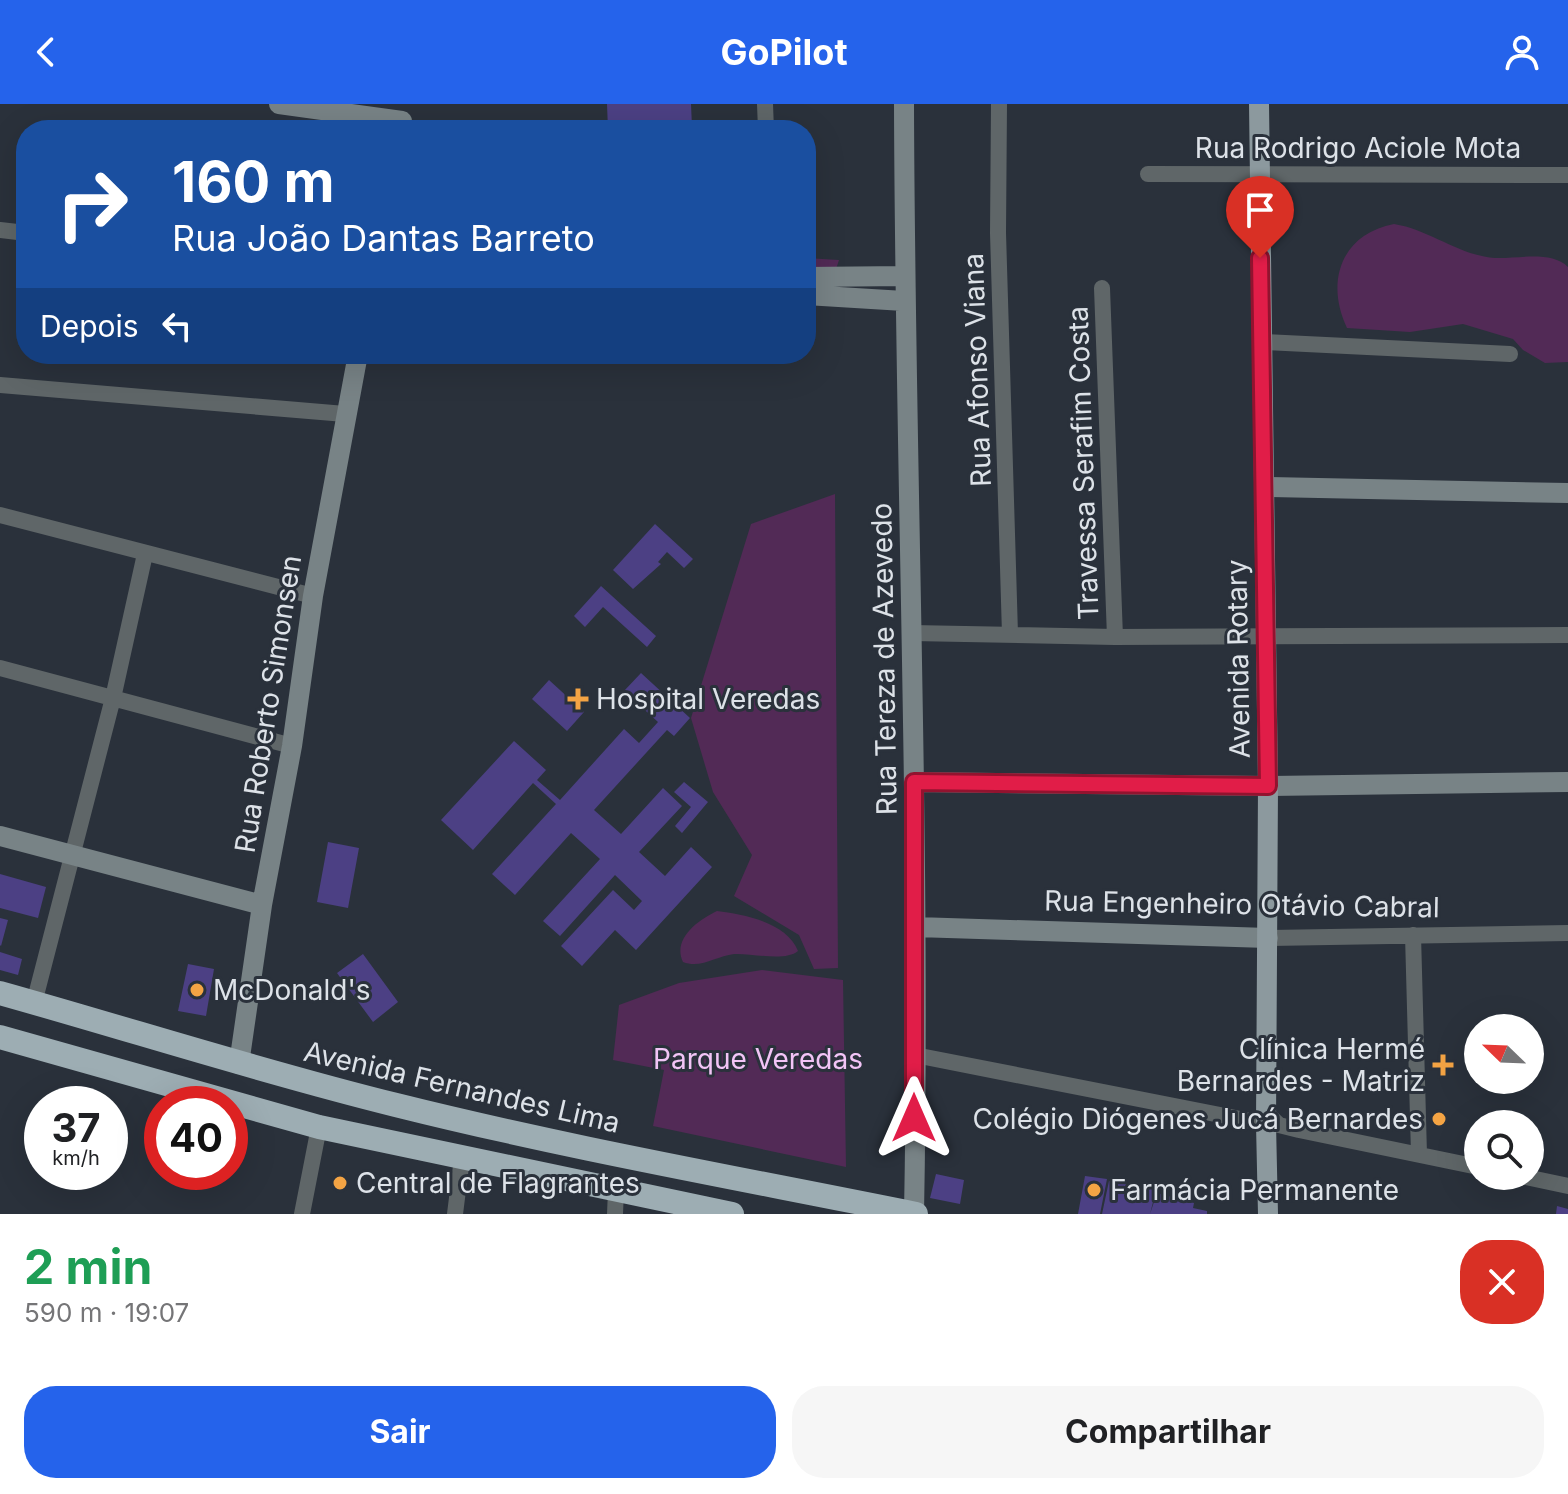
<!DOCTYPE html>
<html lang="pt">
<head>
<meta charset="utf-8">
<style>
	:root { --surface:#fff; --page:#f6f6f6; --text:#202124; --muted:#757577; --accent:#2563eb }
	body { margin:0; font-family:Inter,sans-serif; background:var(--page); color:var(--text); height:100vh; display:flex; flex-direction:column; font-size:30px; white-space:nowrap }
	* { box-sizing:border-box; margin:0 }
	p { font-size:26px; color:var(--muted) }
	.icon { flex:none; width:44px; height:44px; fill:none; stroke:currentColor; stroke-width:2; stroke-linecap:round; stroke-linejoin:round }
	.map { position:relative; height:1110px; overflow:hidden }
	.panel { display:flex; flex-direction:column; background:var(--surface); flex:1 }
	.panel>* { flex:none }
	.top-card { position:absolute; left:16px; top:16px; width:800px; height:244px; border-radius:32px; box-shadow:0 8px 32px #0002; background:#1a4fa0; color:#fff; overflow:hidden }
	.needle { width:52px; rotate:293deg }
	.tools { position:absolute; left:1464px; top:910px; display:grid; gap:16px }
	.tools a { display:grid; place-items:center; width:80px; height:80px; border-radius:50%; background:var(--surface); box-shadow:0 8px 32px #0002; font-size:40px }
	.speed { position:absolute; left:24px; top:982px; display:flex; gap:16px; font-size:40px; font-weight:700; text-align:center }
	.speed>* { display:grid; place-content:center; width:104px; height:104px; border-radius:50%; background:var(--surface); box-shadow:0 8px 32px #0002; line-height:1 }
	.speed small { font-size:20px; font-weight:400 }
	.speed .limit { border:12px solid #d22; background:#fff; color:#111 }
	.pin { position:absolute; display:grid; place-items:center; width:68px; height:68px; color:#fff; margin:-82px -34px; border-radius:50% 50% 50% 0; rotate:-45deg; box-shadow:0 0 8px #0007 }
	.pin .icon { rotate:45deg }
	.me { position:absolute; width:88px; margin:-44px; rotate:0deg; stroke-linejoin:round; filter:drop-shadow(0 0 6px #0008) }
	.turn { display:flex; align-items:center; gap:28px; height:168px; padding:0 24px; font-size:36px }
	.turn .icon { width:104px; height:104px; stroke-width:2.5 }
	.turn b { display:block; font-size:56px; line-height:68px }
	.then { display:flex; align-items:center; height:76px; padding:0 24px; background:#0003; gap:16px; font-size:30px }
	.round { display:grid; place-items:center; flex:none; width:84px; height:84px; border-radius:32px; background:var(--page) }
	.head { display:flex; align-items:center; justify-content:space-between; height:136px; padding:0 24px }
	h1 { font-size:48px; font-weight:700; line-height:60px; color:#1e9e55 }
	.primary-button { display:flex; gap:16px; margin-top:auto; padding:16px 24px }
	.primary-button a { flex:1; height:92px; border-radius:32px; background:var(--accent); color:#fff; font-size:32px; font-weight:700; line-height:92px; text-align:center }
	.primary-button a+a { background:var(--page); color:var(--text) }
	header { display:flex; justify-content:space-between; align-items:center; height:104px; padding:0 24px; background:var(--accent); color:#fff; font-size:36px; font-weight:700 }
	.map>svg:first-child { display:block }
	.green { fill:#522a56 }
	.building { fill:#4c4084 }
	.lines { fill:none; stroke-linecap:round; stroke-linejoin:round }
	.street { stroke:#5f6668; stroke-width:16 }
	.secondary { stroke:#788386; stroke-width:20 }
	.primary { stroke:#8c999e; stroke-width:20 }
	.highway { stroke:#9dadb3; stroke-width:24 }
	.route-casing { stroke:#92132f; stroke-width:20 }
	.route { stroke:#e11d48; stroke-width:14 }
	.poi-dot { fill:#f4a444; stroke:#2a313b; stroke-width:3 }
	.labels { text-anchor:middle; stroke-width:6; stroke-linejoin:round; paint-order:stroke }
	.street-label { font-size:28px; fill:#dde2e8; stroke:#2a313b }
	.poi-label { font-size:28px; fill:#dde2e8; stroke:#2a313b; text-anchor:start }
	.park-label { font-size:28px; fill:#f2c4f6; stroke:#2a313b }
</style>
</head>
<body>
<header><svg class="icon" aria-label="back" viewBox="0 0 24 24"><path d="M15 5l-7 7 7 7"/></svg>GoPilot<svg class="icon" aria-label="person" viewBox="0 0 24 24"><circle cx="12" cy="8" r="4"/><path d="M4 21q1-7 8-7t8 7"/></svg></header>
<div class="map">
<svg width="1568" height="1110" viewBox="0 0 1568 1110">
	<rect width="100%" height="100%" fill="#2a313b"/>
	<path class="green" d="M1394 120C1431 126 1457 151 1495 154 1517 155 1551 146 1568 163V258L1545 259 1523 246 1513 235 1463 220 1410 228 1347 224C1325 178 1341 130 1394 120Z
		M806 154 839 156 836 165 806 163Z
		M835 390 838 864 814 865 799 831 734 792 752 751 713 688 691 614 751 420Z
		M717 807C744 810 787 819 798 847 785 858 752 849 734 850 716 852 701 865 683 858 672 835 698 816 717 807Z
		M762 866 843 876 846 1063 653 1022 664 966 613 956 619 901 679 879Z"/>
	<path class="building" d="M607 0H691L692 23 608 26Z
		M655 420 693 455 684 464 667 448 658 458 661 460 633 485 613 466Z
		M601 482 656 532 647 543 603 503 585 523 574 512Z
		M641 569 690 614 674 632 667 626 594 706 621 730 663 684 682 702 639 748 665 772 691 743 712 763 636 846 615 826 582 862 561 842 613 786 634 806 642 797 615 771 560 832 543 817 600 755 571 729 515 791 492 770 556 700 533 679 473 746 441 716 514 637 546 666 537 676 560 696 624 625 639 639 658 618 624 587Z
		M549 576 584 608 567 627 532 595Z
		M684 678 708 698 682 729 675 722 691 703 674 688Z
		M328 738 359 744 348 804 317 798Z
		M0 770 46 783 38 814 0 804Z
		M0 814 8 816 1 842 0 841Z
		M0 848 22 855 18 871 0 866Z
		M363 850 398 898 373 918 337 869Z
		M188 860 214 865 206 912 178 907Z
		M936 1070 964 1076 960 1100 930 1094Z
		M1085 1072 1107 1075 1100 1110H1078Z
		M1109 1077 1156 1086 1150 1110H1102Z
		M1157 1089 1194 1099 1193 1104 1207 1107V1110H1150Z
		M1557 1102 1568 1105V1110H1556Z"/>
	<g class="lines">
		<path class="street" d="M765 0 766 26
			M999 0 998 129 1010 530
			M1148 70 1568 71
			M0 126 26 129
			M1102 184 1115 533
			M1263 238 1510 250
			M0 281 345 310
			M0 411 313 492
			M912 529 1115 533 1568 531
			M0 564 292 642
			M1413 831 1419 1050
			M1268 834 1568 829
			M34 899 113 594 145 450
			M915 951 1266 1020
			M1266 1009 1279 1021 1299 1026 1478 1063
			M1521 1072 1568 1082
			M302 1110 319 1023
			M455 1110 462 1054
			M615 1110 616 1086"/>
		<path class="secondary" d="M279 0 402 17
			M904 0C905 370 921 740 914 1110
			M806 173 904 172
			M806 191 904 197
			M1264 383 1568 389
			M914 678 1268 682 1568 678
			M0 732 262 801
			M916 823 1268 834
			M239 960 262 801 292 642 313 492 358 250"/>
		<path class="primary" d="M1259 0 1268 682 1266 1020 1268 1110"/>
		<path class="highway" d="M0 889C132 926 262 968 396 1001 568 1044 743 1075 916 1110
			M0 933 319 1023 732 1110"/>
	</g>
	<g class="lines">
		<defs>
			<path id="route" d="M914 1014V678L1268 682 1260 154"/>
		</defs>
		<use href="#route" class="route-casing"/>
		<use href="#route" class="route"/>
	</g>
	<g class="poi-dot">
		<path d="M574 583h8v8h8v8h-8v8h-8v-8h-8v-8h8z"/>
		<circle cx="197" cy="886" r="8"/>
		<path d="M1439 949h8v8h8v8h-8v8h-8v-8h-8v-8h8z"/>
		<circle cx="1439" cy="1015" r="8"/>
		<circle cx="340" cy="1079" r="8"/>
		<circle cx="1094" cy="1086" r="8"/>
	</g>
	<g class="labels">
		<g class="street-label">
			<text x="1358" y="54">Rua Rodrigo Aciole Mota</text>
			<text transform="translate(977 266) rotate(-92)" y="10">Rua Afonso Viana</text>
			<text transform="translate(1083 359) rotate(-92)" y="10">Travessa Serafim Costa</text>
			<text transform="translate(884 555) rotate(-91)" y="10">Rua Tereza de Azevedo</text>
			<text transform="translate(1238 555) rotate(-91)" y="10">Avenida Rotary</text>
			<text transform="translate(268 600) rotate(-81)" y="10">Rua Roberto Simonsen</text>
			<text transform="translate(1242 800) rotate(1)" y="10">Rua Engenheiro Otávio Cabral</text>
			<text transform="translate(462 983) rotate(13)" y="10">Avenida Fernandes Lima</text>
		</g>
		<g class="poi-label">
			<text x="596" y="605">Hospital Veredas</text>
			<text x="213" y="896">McDonald's</text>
			<text x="1425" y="955" text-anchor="end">Clínica Hermé<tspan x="1425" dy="32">Bernardes - Matriz</tspan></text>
			<text x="1423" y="1025" text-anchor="end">Colégio Diógenes Jucá Bernardes</text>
			<text x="356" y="1089">Central de Flagrantes</text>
			<text x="1110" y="1096">Farmácia Permanente</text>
		</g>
		<g class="park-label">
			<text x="758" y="965">Parque Veredas</text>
		</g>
	</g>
</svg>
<div class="tools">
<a><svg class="needle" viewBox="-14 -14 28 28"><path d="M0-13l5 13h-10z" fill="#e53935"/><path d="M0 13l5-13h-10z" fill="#757577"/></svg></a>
<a><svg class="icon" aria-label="search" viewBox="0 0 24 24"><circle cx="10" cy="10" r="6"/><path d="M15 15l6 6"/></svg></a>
</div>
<div class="speed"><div>37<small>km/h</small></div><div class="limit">40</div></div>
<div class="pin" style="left:1260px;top:154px;background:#d93025"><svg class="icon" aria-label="arrive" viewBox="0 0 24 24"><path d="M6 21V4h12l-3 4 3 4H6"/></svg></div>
<svg class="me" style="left:914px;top:1014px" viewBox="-20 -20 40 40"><path d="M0-17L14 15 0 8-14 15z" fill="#e11d48" stroke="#fff" stroke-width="4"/></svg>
<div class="top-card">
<div class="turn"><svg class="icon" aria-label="right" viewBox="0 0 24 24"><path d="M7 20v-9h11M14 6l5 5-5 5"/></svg><div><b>160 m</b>Rua João Dantas Barreto</div></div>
<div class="then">Depois<svg class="icon" aria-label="left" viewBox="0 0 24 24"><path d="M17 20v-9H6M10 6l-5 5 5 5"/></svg></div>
</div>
</div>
<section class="panel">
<div class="head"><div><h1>2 min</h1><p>590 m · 19:07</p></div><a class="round" style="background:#d93025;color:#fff"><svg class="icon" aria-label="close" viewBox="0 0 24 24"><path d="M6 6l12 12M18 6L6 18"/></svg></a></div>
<div class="primary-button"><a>Sair</a><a>Compartilhar</a></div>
</section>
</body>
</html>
